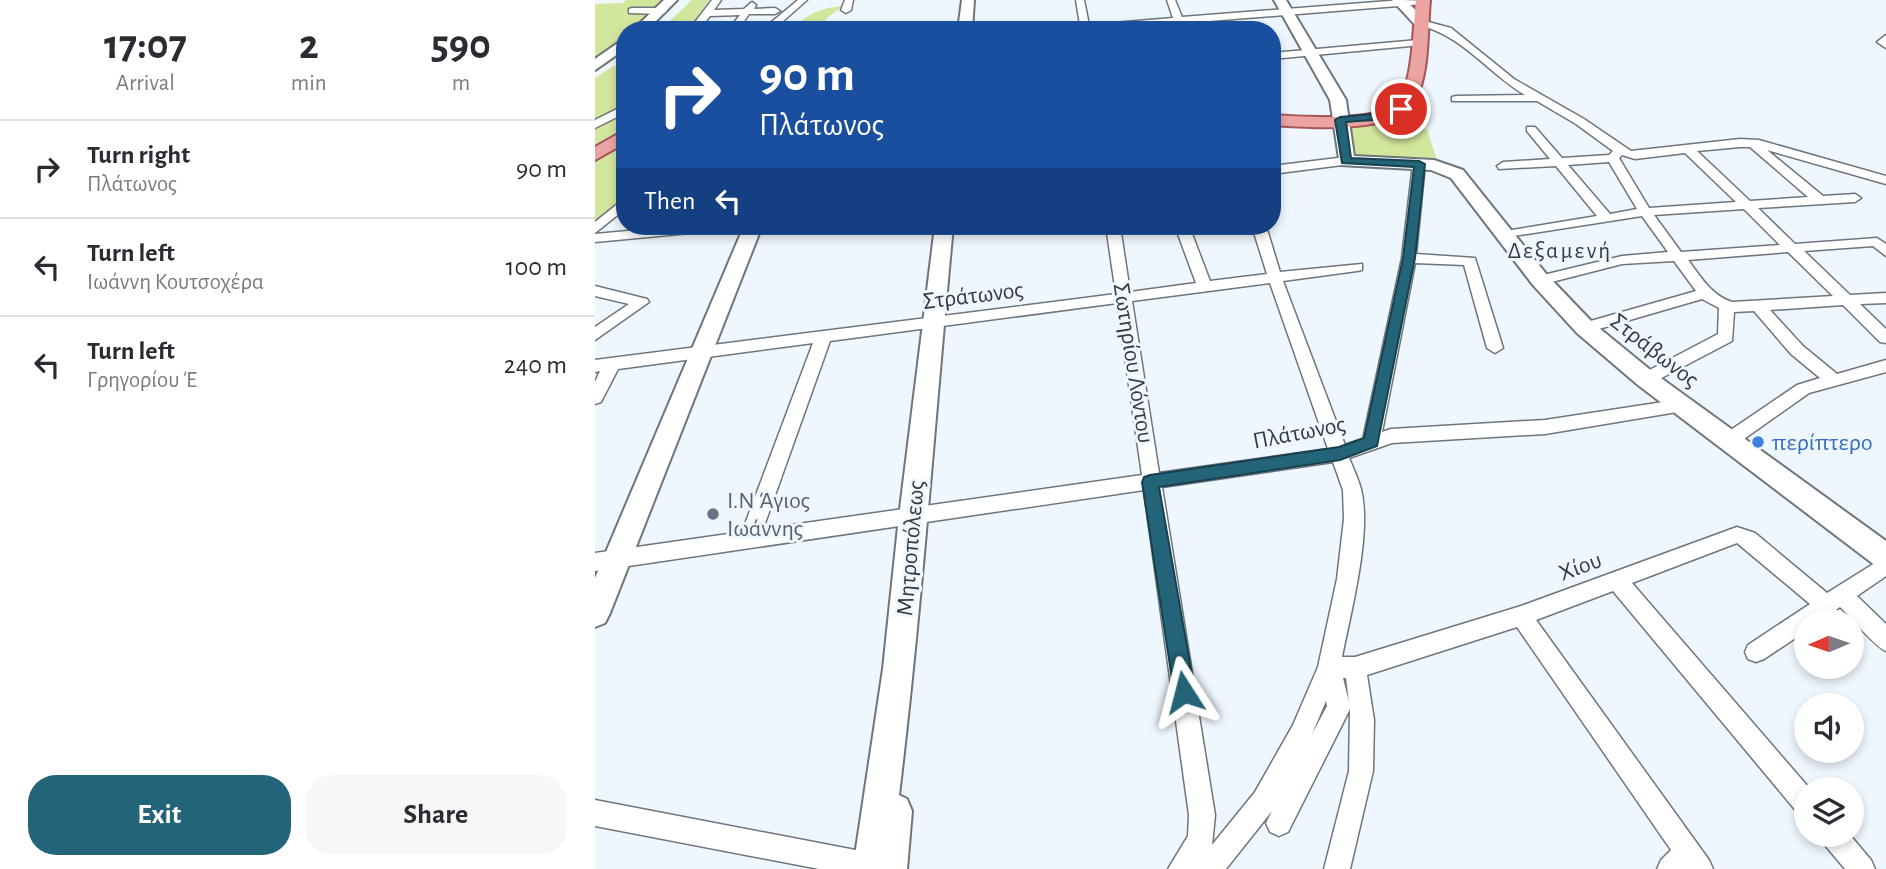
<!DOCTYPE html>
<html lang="en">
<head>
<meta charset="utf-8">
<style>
	:root { --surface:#fff; --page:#f7f7f7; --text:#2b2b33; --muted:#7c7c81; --line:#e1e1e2; --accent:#246479 }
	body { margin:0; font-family:"Alegreya Sans",sans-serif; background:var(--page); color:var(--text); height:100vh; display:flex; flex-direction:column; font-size:26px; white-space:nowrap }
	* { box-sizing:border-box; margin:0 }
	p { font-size:23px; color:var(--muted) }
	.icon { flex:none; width:38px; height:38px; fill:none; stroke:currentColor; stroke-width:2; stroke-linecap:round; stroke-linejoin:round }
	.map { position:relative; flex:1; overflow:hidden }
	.details { display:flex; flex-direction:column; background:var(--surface); width:595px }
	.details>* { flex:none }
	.hud { position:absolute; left:21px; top:21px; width:665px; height:214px; border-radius:28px; box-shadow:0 4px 10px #0003; background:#1a4fa0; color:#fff; overflow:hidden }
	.needle { width:46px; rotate:268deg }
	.tools { position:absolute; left:1199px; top:609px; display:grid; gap:14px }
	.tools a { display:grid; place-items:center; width:70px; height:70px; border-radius:50%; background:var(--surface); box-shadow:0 4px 10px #0003; font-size:35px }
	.pin { position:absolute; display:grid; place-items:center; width:60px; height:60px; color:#fff; margin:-30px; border:4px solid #fff; border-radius:50%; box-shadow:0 2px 7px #0007 }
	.me { position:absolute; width:77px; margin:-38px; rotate:351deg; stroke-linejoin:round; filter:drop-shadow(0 0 5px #0008) }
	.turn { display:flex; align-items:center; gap:24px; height:147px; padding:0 28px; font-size:32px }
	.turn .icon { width:91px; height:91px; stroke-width:2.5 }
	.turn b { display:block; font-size:49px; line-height:60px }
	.then { display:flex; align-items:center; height:66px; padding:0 28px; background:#0003; gap:14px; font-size:26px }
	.eta { display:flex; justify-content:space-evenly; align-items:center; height:119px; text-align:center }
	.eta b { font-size:42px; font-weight:600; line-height:49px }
	.primary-button { display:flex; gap:14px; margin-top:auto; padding:14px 28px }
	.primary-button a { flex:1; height:80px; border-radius:28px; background:var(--accent); color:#fff; font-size:28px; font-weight:600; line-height:80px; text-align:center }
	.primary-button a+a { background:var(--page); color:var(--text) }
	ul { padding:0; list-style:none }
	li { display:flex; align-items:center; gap:21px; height:98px; padding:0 28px; border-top:2px solid var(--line) }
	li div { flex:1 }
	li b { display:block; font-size:26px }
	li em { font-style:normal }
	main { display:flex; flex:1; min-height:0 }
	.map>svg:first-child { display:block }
	.green { fill:#d3e69d }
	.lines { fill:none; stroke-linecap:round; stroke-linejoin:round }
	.street-casing { stroke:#6e757c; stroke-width:3 }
	.secondary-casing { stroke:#6e757c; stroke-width:4 }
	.primary-casing { stroke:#a45758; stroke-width:4 }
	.street { fill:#fff; fill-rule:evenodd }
	.secondary { fill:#fff; fill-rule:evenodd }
	.primary { fill:#eca4a3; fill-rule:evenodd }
	.route { fill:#246479; stroke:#17414f; stroke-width:2 }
	.shop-dot { fill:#3f7fe0; stroke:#eff7fe; stroke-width:2.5 }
	.worship-dot { fill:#6b7280; stroke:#eff7fe; stroke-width:2.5 }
	.labels { text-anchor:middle; stroke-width:6; stroke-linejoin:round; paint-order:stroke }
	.far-quarter-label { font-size:23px; letter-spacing:2px; fill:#373a3d; stroke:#eff7fe }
	.street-label { font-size:24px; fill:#373a3d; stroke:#eff7fe }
	.shop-label { font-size:24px; fill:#366cbe; stroke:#eff7fe; text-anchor:start }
	.worship-label { font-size:24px; fill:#5b616d; stroke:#eff7fe; text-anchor:start }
</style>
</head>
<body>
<main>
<section class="details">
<div class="eta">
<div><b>17:07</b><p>Arrival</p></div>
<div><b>2</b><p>min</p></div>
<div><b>590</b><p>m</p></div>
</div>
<ul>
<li><svg class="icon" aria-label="right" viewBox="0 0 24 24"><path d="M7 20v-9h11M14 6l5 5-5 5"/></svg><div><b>Turn right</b><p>Πλάτωνος</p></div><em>90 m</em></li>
<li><svg class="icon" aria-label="left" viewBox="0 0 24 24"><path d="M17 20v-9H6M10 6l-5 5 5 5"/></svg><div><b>Turn left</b><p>Ιωάννη Κουτσοχέρα</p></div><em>100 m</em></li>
<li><svg class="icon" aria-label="left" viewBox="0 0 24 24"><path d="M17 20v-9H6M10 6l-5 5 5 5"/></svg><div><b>Turn left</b><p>Γρηγορίου Έ</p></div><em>240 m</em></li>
</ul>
<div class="primary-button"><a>Exit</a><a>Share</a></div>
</section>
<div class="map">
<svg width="1291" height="869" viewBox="0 0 1291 869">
	<rect width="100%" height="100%" fill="#eff7fe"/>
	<path class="green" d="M31 0H72L39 30H30V37L0 61V4L28 3Z
		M97 0H114L93 30H65Z
		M248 6 232 18 224 30H195C216 13 221 9 248 6Z
		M30 65V133L0 155V78L18 66Z
		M808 118 814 121 816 128 832 129 842 160H761L756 127 787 124Z
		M30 141V202L0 229V161Z"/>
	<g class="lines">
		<defs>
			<path id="street" d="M117 0H126L119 10 149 9 157 2 161 5 159 9 180 8 185 11 180 14H154L143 30H133L145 15 115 16 104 30H94Z
				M203 0H212L178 30H167Z
				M250 0H258L256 10 251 13 246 10Z
				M481 0H489L494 25 578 18 572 0H580L587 17 807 0 832 1 828 4 589 23 592 30H582L580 23 499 30H455L485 25Z
				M37 8H67L72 11 67 14 34 13V9Z
				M826 20 856 28 919 79 989 119 1036 151 1145 139 1164 140 1291 176V184L1172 150 1228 196 1260 194 1266 198 1260 202 1163 208 1200 244 1282 238 1291 244V256L1278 246 1209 251 1255 295 1291 293V303L1265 304 1291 329V343L1285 342 1248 305 1175 310 1208 346 1242 374 1291 360V372L1214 393 1139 446H1127L1124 441 1127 436 1202 385 1225 378 1196 354 1159 311 1139 312 1137 341 1057 383H1045L1043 379 1045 375 1123 334 1124 308 1107 299 990 333 985 332 982 328 985 324 1101 291 1079 261 1027 264 945 285 940 283 938 280 940 277 1027 256 1073 252 1047 216 906 238V232L911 231 1002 216 961 166 904 169 902 166 908 162 955 159 932 131V127H940L967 158 1014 155 1018 151 981 124 942 101H857V97L861 96 930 95C893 73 866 34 823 25V21ZM1145 147H1155L1213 197 1155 201 1102 151ZM1090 153 1141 202 1054 208 1024 158 1027 155 1040 159ZM1014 162 1042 209 1015 214 973 165ZM1149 209 1185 245 1086 252 1059 215ZM1193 252 1238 296 1137 302C1116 295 1106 277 1093 260Z
				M1291 35V48L1282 42Z
				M823 40 826 41V45L677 59V53Z
				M30 105V113L0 128V120Z
				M751 157 757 161 755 164 677 174V166Z
				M824 160 830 164 821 254 880 258 908 348 900 353 892 348 869 265 820 263 787 432 796 429 950 420 1088 399 1096 405 1088 411 950 434 797 443 754 458C758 468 763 478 766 489 777 533 756 611 747 657H760L926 606 1142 527 1160 533 1232 593 1291 556V576L1262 596 1291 624V651C1280 647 1257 618 1245 607L1225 621H1211V631L1169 659 1161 662 1153 659 1150 652 1153 645 1215 604 1142 543 1037 583 1215 789H1211V815L1202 812 1018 591 941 620 1114 860 1118 869H1062L1066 860 1076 850 922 627 772 675 779 720 778 771 755 869H729L754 771 755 709 693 832 684 836 675 832 671 823 677 811 631 869H573L593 836 594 815 549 490 0 571V553L147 532 218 343 23 369 6 402 0 404V382L5 371 0 372V360L521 294 511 226H525L535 292 601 283 580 226H594L615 281 672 274 657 226H671L685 272 767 264V270L762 271 688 281 750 445 768 439 807 258 818 164ZM675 283 733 449 564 473 537 301ZM522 303 547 475 168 529 235 341ZM738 462 748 490 749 519 742 579 723 667 698 725 660 792 617 845 620 815 567 487ZM748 678H751L754 702ZM731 701 732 706 717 734Z
				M30 198V209L0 233V222Z
				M87 226H134L127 230 0 242V234Z
				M0 286 52 299 54 302 0 340V327L34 304 0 296Z
				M0 800 276 853 285 857 289 866 288 869H224L0 826Z
				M1225 835H1255L1276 860 1280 869H1250L1229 844Z"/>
			<path id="secondary" d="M69 0H82L52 30H38Z
				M367 0H379L377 30H363Z
				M679 0H691L751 100 759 156 839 160 868 170 952 275 998 323 1059 373 1291 541V569L1281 566 1043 385 982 333 938 285 856 178 836 170 745 165 735 100Z
				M797 0H810L831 20V26H821Z
				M30 38V49L0 70V59Z
				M149 226H167L15 613 10 623 0 627V578Z
				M340 226H358C340 416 327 606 304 795L312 799 317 811 312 869H258L288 669 304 517Z"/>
			<path id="primary" d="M821 0H835C832 31 835 72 820 101 802 135 711 127 677 125V115C704 116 786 124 803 101 819 80 818 26 821 0Z
				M30 130V143L0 160V147Z"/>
		</defs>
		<use href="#street" class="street-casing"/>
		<use href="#secondary" class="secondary-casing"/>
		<use href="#primary" class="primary-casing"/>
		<use href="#street" class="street"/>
		<use href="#secondary" class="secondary"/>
		<use href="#primary" class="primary"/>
	</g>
	<path class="route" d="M803 107 811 109 790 119 751 122 756 158 824 161 830 164 820 258 782 446 745 460 564 487 600 692 597 699 589 702 582 699 579 692 547 482 549 477 555 475 744 447 769 438 808 258 819 167 747 163 740 120 745 117 788 113Z"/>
	<circle class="shop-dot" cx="1163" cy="442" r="7"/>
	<circle class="worship-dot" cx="118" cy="514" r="7"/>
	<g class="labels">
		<g class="far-quarter-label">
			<text x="965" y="258">Δεξαμενή</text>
		</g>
		<g class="street-label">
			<text transform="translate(378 295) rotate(-7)" y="8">Στράτωνος</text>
			<text transform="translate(1060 350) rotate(38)" y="8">Στράβωνος</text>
			<text transform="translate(539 363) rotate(81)" y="8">Σωτηρίου Λόντου</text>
			<text transform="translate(704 432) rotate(-11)" y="8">Πλάτωνος</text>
			<text transform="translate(315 548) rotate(-85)" y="8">Μητροπόλεως</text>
			<text transform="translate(985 566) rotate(-20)" y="8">Χίου</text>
		</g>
		<g class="shop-label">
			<text x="1177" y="450">περίπτερο</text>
		</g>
		<g class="worship-label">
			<text x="132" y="508">Ι.Ν Άγιος<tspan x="132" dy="28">Ιωάννης</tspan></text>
		</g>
	</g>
</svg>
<div class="tools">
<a><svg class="needle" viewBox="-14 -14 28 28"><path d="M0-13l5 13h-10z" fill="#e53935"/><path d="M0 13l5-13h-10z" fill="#7c7c81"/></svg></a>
<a><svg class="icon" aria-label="sound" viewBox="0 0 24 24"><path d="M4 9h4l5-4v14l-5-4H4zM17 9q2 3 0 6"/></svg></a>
<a><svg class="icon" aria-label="layers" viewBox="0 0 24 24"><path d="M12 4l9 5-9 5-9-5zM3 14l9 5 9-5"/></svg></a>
</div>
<div class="pin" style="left:806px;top:109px;background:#d93025"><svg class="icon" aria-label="arrive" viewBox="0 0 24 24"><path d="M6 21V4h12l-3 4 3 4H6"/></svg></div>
<svg class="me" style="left:589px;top:692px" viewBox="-20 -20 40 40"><path d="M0-17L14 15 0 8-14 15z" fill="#246479" stroke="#fff" stroke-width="4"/></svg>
<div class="hud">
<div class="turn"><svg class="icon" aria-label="right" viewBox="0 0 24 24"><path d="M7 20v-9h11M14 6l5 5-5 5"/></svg><div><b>90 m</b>Πλάτωνος</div></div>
<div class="then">Then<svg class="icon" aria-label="left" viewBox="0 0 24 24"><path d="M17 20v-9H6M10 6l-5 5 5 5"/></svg></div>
</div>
</div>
</main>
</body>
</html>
